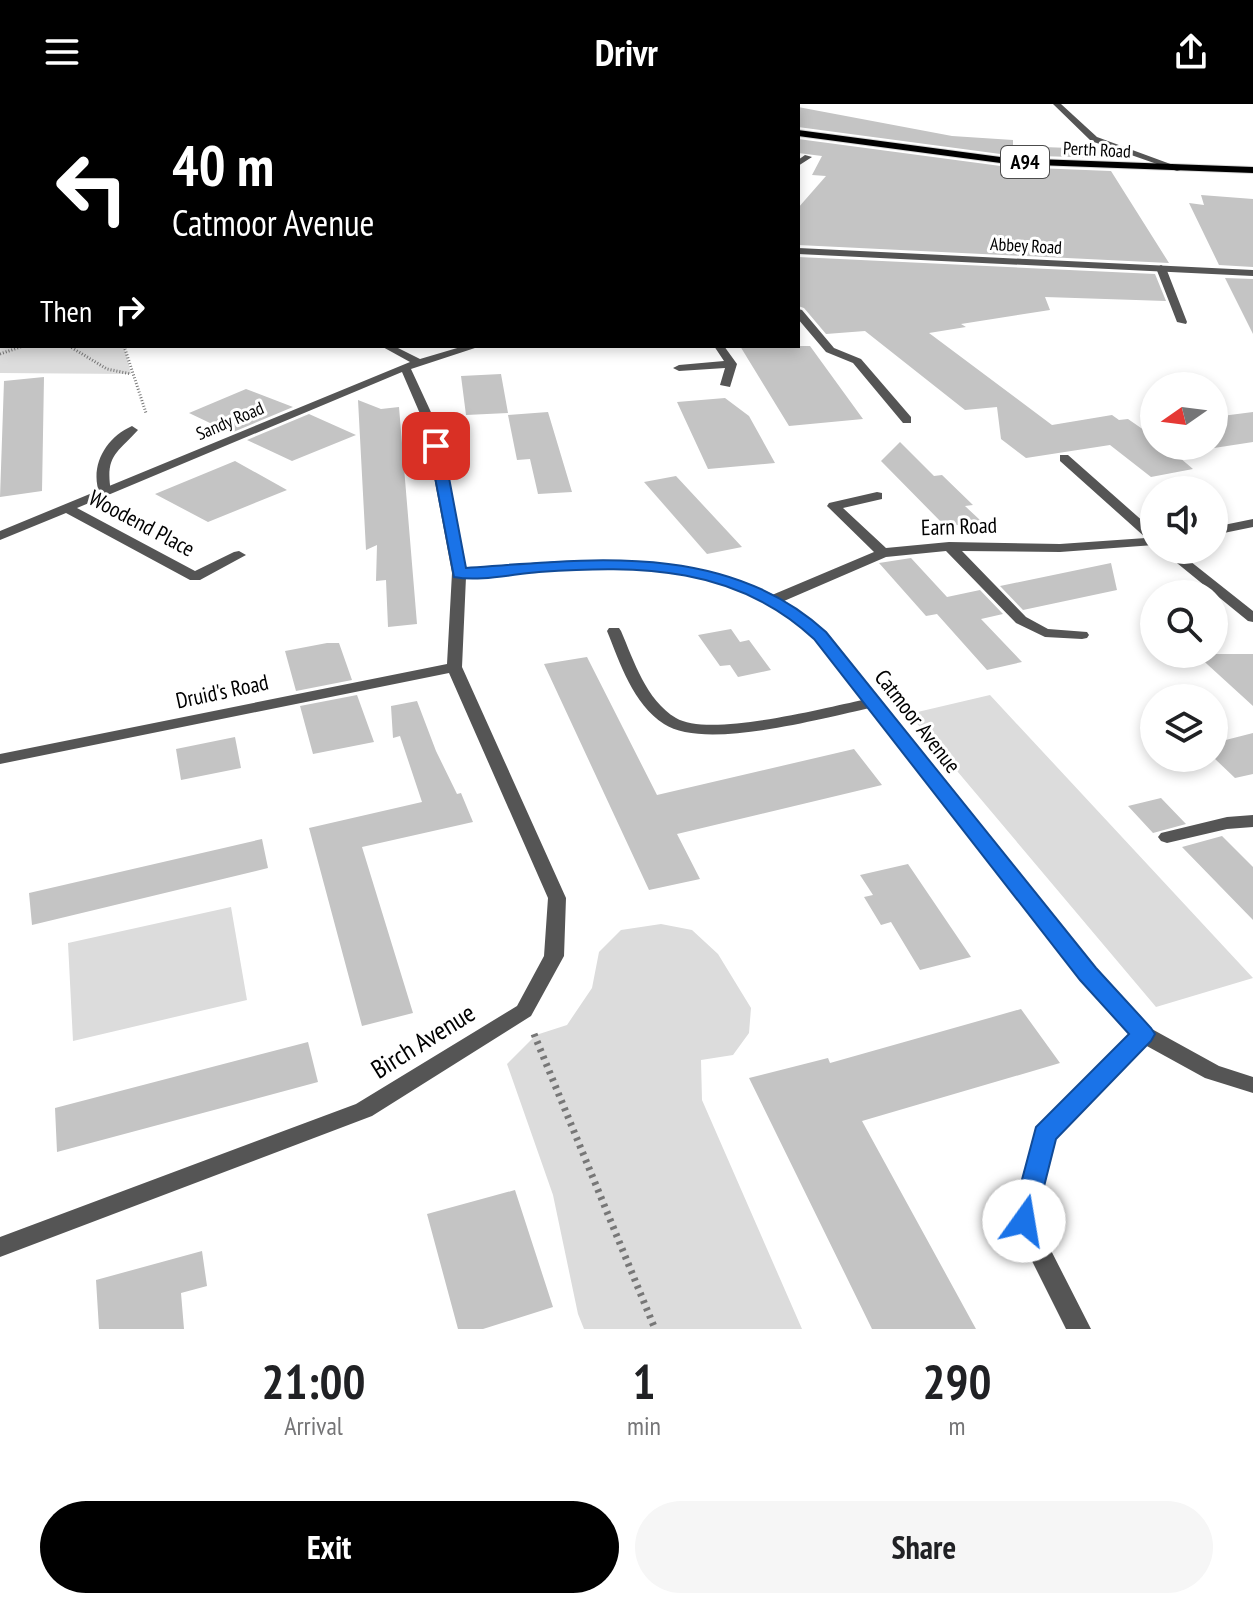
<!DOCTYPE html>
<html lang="en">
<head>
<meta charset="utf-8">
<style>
	:root { --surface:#fff; --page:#f6f6f6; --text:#202124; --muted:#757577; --accent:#000 }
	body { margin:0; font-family:"PT Sans Narrow",sans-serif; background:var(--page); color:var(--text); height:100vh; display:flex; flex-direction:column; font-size:30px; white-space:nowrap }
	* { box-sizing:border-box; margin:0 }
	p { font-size:26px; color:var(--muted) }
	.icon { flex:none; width:44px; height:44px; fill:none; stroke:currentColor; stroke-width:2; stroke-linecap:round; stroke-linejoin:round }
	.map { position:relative; height:1225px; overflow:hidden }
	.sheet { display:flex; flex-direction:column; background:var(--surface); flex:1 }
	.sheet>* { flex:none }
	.top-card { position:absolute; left:0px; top:0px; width:800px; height:244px; box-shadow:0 4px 12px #0003; background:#000; color:#fff; overflow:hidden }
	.needle { width:52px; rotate:256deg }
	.buttons { position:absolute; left:1140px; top:268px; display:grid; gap:16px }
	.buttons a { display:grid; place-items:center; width:88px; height:88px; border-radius:50%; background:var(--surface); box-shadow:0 4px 12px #0003; font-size:40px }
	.pin { position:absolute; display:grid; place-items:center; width:68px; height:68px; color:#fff; margin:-34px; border-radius:16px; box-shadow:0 4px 12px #0006 }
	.me { position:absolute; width:88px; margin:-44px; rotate:13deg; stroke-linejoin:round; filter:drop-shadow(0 0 6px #0008) }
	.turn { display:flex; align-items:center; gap:28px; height:168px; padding:0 40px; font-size:36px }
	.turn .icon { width:104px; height:104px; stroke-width:2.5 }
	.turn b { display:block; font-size:56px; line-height:68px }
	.then { display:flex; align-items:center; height:76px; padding:0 40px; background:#0003; gap:16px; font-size:30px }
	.eta { display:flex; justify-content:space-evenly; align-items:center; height:136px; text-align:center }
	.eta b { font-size:48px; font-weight:700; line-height:56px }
	.action { display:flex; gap:16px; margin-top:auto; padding:16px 40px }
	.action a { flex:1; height:92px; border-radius:48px; background:var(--accent); color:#fff; font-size:32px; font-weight:700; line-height:92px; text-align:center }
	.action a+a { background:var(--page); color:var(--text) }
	header { display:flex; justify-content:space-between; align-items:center; height:104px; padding:0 40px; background:var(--accent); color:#fff; font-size:36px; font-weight:700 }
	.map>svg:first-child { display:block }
	.green { fill:#dcdcdc }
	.building { fill:#c4c4c4 }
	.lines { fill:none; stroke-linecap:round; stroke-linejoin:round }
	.primary-casing { stroke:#dbdbdb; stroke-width:2 }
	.path-far1 { stroke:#777; stroke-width:3; stroke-dasharray:1 2; stroke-linecap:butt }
	.path { stroke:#777; stroke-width:7; stroke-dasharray:3 5; stroke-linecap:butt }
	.lane { fill:#555; fill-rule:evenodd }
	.street { fill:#555; fill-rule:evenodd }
	.primary { fill:#000; fill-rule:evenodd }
	.route { fill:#1a73e8; stroke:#114b97; stroke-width:2 }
	.labels { text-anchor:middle; stroke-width:6; stroke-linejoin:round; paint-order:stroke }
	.far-street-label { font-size:18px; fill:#000; stroke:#fff }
	.shield { fill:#fff; stroke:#4c4c4c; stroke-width:2 }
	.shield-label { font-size:20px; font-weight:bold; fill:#000 }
	.street-label { font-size:22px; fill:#000; stroke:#fff }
	.near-street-label { font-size:26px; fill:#000; stroke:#fff }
</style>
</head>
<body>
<header><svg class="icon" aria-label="menu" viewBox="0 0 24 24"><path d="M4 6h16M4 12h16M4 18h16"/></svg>Drivr<svg class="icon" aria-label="share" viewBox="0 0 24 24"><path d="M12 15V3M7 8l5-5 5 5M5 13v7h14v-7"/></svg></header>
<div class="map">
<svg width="1253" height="1225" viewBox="0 0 1253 1225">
	<rect width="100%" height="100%" fill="#fff"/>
	<path class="green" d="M0 177 2 242H124L131 270 0 269Z
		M990 591 1253 874 1156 903 909 610Z
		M231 803 247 896 73 937 68 839Z
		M661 820 692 826 718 850 751 904 749 929 733 951 701 956 702 996 802 1225H584L578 1210 553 1091 507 960 536 931 567 921 592 884 599 848 621 826Z"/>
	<path class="building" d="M798 3 952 32 1013 36V42L1097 45 1103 54 1008 51 798 23Z
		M798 35 1008 63 1111 67 1169 159 798 141V104L826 72 812 71 822 52 798 49Z
		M1201 91 1253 95V163L1219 161 1189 99 1204 101Z
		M798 153 1155 170 1166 197 1045 193 1050 206 961 220 966 223 929 229 1052 321 1112 311 1119 316 1128 315 1154 333V342H1166L1193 365 1151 373 1110 341 1026 354 1001 335 997 303 965 306 865 227 826 230 804 204 798 202Z
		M1225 174 1253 175V230Z
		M740 242H810L863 315 789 322Z
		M501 270 508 309 466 311 461 272Z
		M44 273 42 387 0 393 4 277Z
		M246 285 293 303 231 329 189 309Z
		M725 294 749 312 775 359 708 365 677 298Z
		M358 296 381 305 399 303 417 520 388 523 386 476 376 477 377 441 366 446Z
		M548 308 572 388 538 390 530 355 517 356 508 311Z
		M1253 308V338L1214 344V313Z
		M309 310 356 331 292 357 247 336Z
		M900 338 934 372 942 371 973 401 965 402 981 417 946 423 881 357Z
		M235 357 287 386 208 418 155 390Z
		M676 372 742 443 707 450 644 378Z
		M911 454 947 493 980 486 1003 510 981 515 1022 558 987 566 937 510 926 512 879 459Z
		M1111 459 1117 486 1023 506 1000 482Z
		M731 525 740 538 749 536 771 566 738 573 730 561 720 562 698 531Z
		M327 539H339L352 576 296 587 285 547Z
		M1196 550H1253V602Z
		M587 553 657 691 854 645 882 681 677 730 700 775 649 786 544 560Z
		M357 591 374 638 313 650 300 602Z
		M417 597 436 647 457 690 461 689 473 718 362 743 413 909 362 922 309 724 422 698 400 632 393 634 391 602Z
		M1253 629V670L1235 674 1214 654V639Z
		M235 633 241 664 181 676 176 645Z
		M1161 694 1186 720 1153 729 1128 702Z
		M1222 732 1253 763V816L1182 743Z
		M262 735 268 764 32 821 29 789Z
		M908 760 971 853 920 866 891 818 881 821 864 793 873 791 860 771Z
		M1021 905 1060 959 862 1017 976 1225H872L749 974 828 954 830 959Z
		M308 938 318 978 57 1048 55 1004Z
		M515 1086 553 1203 483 1225H458L427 1110Z
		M202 1147 207 1182 181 1189 184 1225H99L96 1176Z"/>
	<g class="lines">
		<defs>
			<path id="primary" d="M650 0H667L669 2H652Z
				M798 26 1008 54 1253 63V69L1008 60 798 32Z"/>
		</defs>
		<use href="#primary" class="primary-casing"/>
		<path class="path-far1" d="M69 242 107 265 131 270
			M124 242 146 309
			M0 250 23 242"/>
		<path class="path" d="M534 930 655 1225"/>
		<path class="lane" d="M528 0 542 2H525Z
			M805 51 812 53 798 62V56Z
			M1161 161 1166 164 1187 218 1186 220 1177 218 1156 164Z
			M798 205 802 206 834 244 861 255 911 313V319H903L853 259 826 248 798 215Z
			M132 322 138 326C116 350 105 352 111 388L105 392 100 391C89 363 105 334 132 322Z"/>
		<path class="street" d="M0 0H5L6 2 0 4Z
			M168 0H178L166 2Z
			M527 0H535L525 2Z
			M1053 0H1061L1097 33 1184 65 1177 67 1091 37Z
			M2 95V101L0 102V96Z
			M0 108H2V114H0Z
			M798 144 1253 166V172L798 150Z
			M381 242H394L420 255 464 242H481L411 265 436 319 465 464C569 456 676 444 772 491L874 448 827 402 829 399 877 388 882 389V395L843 404 886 444 949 438 1060 440 1146 434 1060 357V351H1068L1154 427V441L1060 448 962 447 1026 513 1048 525 1087 528 1089 531 1087 534 1082 535 1045 533 1016 519 946 447 886 453 784 497 825 528 1095 865 1150 924 1219 962 1253 973V989L1205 974 1145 941 1055 1034 1036 1117 1091 1225H1066L1012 1117 1037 1024 1130 930 1081 875 870 604C823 614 704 647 664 620 633 600 620 559 607 527L609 524H619L621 527C634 557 646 596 676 614 709 634 824 604 863 596 847 576 833 552 814 534 722 444 582 463 466 473L462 563 566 794 564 852 531 912 372 1012 0 1153V1133L356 1000 517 902 544 852 548 794 449 569 0 660V650L447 560 452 469 424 319 402 268 77 404 195 467 234 448 239 447 246 451 200 476H190L66 409 0 436V427L410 258Z
			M714 242H724L737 260 730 283 720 281 725 264 679 267 673 264 679 261 724 257Z
			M1253 415V423L1214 431V423Z
			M1161 446H1176L1253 507V518L1248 517Z
			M1253 711V723L1227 725 1167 739 1161 737 1158 733 1161 729 1227 713Z"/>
		<use href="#primary" class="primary"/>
	</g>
	<path class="route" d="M436 338 443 342 466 464C590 455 727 437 826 528L1096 864 1151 924 1155 930 1151 937 1056 1035 1033 1126 1024 1129 1014 1126 1011 1117 1036 1023 1129 930 1080 876 814 535C736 462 640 461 539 468 513 470 479 478 454 473L429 342Z"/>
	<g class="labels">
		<g class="far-street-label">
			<text transform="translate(1097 46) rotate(3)" y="6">Perth Road</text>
			<text transform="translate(1026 142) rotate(3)" y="6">Abbey Road</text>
			<text transform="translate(230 317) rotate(-23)" y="6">Sandy Road</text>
		</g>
		<rect class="shield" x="1001" y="42" width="48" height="32" rx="6"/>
		<g class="shield-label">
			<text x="1025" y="65">A94</text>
		</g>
		<g class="street-label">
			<text transform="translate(142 419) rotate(28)" y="8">Woodend Place</text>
			<text transform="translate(959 422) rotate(-2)" y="8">Earn Road</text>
			<text transform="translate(222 587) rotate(-12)" y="8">Druid's Road</text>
			<text transform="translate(918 617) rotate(52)" y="8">Catmoor Avenue</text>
		</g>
		<g class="near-street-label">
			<text transform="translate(423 937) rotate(-32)" y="9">Birch Avenue</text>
		</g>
	</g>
</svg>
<div class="buttons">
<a><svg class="needle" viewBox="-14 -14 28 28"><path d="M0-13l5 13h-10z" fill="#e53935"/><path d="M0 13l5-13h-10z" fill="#757577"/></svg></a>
<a><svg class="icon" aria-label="sound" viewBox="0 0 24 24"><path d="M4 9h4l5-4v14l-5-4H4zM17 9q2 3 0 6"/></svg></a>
<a><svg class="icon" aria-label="search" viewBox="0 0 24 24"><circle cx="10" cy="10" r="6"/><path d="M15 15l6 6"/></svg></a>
<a><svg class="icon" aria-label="layers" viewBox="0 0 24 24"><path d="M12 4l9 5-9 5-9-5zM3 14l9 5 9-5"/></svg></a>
</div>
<div class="pin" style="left:436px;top:342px;background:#d93025"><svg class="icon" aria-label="arrive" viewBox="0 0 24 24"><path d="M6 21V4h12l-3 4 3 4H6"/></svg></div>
<svg class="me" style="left:1024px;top:1117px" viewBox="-20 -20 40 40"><circle r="19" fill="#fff"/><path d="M0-13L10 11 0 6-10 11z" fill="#1a73e8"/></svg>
<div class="top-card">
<div class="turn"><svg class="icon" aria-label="left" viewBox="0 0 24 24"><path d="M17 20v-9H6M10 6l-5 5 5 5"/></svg><div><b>40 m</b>Catmoor Avenue</div></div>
<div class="then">Then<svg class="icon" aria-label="right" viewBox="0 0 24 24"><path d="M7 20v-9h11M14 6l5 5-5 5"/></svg></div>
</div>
</div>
<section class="sheet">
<div class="eta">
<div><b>21:00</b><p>Arrival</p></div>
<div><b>1</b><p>min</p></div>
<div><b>290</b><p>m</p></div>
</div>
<div class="action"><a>Exit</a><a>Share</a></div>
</section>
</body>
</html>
